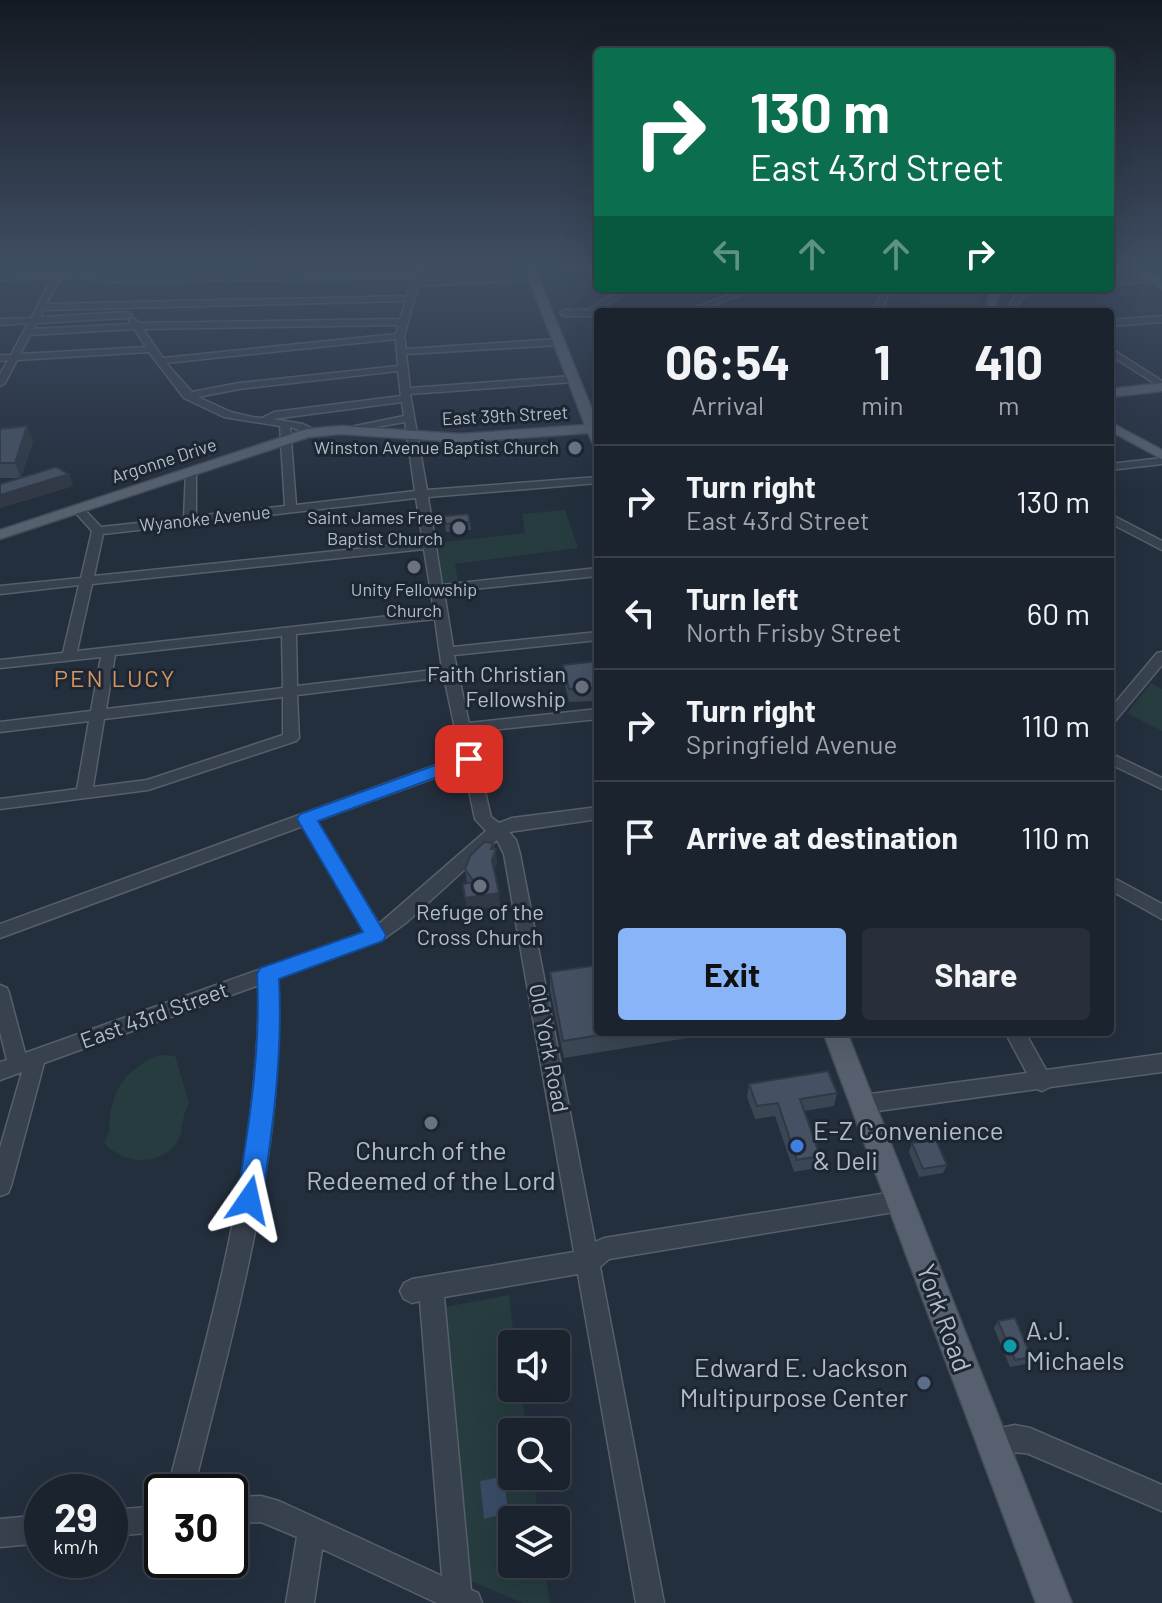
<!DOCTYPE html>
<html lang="en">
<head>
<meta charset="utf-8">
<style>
	:root { --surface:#1b232e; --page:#282f3a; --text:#f1f3f6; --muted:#a0a4aa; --line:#39404a; --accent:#8ab4f8 }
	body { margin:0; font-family:Barlow,sans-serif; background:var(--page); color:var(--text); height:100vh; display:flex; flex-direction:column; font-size:30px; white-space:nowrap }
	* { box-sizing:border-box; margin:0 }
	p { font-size:26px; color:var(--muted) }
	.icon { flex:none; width:44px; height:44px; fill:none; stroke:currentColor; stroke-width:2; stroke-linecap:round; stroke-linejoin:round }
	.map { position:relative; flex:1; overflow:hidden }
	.details { position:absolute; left:594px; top:308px; width:520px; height:728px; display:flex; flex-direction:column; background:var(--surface); border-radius:8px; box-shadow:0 8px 32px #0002,0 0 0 2px var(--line) }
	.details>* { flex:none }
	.hud { position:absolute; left:594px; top:48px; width:520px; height:244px; border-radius:8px; box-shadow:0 8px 32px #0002,0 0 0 2px var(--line); background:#0b6e4f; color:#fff; overflow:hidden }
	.buttons { position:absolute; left:498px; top:1330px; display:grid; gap:16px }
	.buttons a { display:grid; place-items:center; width:72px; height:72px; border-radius:8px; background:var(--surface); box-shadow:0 8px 32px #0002,0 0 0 2px var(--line); font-size:40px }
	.speed { position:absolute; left:24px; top:1474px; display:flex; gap:16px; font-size:40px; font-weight:700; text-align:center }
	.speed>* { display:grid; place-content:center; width:104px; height:104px; border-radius:50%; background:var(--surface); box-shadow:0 8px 32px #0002,0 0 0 2px var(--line); line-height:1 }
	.speed small { font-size:20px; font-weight:400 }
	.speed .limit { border:4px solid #111; border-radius:12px; background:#fff; color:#111 }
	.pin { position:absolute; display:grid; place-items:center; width:68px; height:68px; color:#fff; margin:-34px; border-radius:16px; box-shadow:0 4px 12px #0006 }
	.me { position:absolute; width:88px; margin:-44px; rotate:11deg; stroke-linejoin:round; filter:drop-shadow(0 0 6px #0008) }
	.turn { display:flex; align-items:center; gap:28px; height:168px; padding:0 24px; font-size:36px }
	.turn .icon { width:104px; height:104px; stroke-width:2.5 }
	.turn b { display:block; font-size:56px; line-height:68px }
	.lanes { display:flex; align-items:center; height:76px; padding:0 24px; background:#0003; justify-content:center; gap:40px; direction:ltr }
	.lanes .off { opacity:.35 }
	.eta { display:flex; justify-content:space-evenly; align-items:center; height:136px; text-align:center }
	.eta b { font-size:48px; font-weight:700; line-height:56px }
	.cta { display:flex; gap:16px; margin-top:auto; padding:16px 24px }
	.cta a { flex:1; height:92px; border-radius:8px; background:var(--accent); color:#111; font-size:32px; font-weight:700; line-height:92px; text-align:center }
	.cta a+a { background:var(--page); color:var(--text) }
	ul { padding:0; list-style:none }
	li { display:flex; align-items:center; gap:24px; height:112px; padding:0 24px; border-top:2px solid var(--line) }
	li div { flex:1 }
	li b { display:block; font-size:30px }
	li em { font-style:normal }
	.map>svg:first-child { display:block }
	.green { fill:#263c3f }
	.water { fill:#394c67 }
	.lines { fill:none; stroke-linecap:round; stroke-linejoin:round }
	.minor-casing { stroke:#565f6c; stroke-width:3 }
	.major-casing { stroke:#414a57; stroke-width:3 }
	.minor { fill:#38414e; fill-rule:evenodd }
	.major { fill:#56606e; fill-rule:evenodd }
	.wall { fill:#3b4654 }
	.shaded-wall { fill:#303945 }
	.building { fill:#455162; stroke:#303945; stroke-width:2 }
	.route { fill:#1a73e8; stroke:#114b97; stroke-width:2 }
	.worship-dot { fill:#6b7280; stroke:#1d2633; stroke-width:3 }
	.shop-dot { fill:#3f7fe0; stroke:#1d2633; stroke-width:3 }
	.culture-dot { fill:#0f9aa8; stroke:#1d2633; stroke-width:3 }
	.service-dot { fill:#5c6f8a; stroke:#1d2633; stroke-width:3 }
	.labels { text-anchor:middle; stroke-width:6; stroke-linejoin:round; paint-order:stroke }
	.far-street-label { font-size:18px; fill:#b4bcc9; stroke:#1d2633 }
	.far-poi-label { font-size:18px; fill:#b4bcc9; stroke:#1d2633; text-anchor:end }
	.poi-label { font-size:22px; fill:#b4bcc9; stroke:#1d2633; text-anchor:end }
	.street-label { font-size:22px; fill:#b4bcc9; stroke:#1d2633 }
	.neighbourhood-label { font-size:24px; letter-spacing:2px; fill:#d59563; stroke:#1d2633 }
	.near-poi-label { font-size:26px; fill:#b4bcc9; stroke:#1d2633; text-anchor:start }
	.near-street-label { font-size:26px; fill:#b4bcc9; stroke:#1d2633 }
</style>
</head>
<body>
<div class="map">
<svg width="1162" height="1603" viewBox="0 0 1162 1603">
	<rect width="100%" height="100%" fill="#242f3e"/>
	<path class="green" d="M895 288H937L982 296 978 309 891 299Z
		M565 510 578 548 455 564 458 581 442 583 435 543 525 533 522 514Z
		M1151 683 1162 689V731L1127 713Z
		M159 1055 175 1056 189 1103C181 1118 183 1130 179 1139 164 1167 122 1166 104 1142 111 1131 109 1130 110 1118 113 1085 130 1068 159 1055Z
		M509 1295 515 1344H512V1388H521L527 1432H512V1476H533L539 1520H512V1564H544L550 1603H523L464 1578 440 1308Z"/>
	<path class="water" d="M504 1476 508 1513 484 1519 480 1481Z"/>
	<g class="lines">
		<defs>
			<path id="minor" d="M415 269H423L420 281 533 276 537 278 533 280 418 286 404 336 406 349 559 339 564 342 559 345 406 354 410 388 573 376 578 379 573 382 410 394 427 490 598 477V483L428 497 442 585 598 568V576L444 592 453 647 598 632V640L454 655 469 723 598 709V719L471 732 491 817 499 823 512 818 598 807V819L509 832 516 840 520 854 595 1242 604 1238 900 1191 908 1194 911 1201 908 1208 900 1211 609 1259 600 1267 664 1603H636L578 1274 444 1297 471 1590 478 1593 482 1603H437L322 1549 314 1603H286L297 1537 261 1522 230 1523V1497L261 1496 279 1501 442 1576 420 1301 412 1303 404 1299 400 1291 404 1283 412 1279 574 1252 504 854 497 840 407 922 382 940 277 978C278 1021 278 1063 274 1106 261 1237 224 1365 193 1492H167C210 1323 259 1161 259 985L44 1063 11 1186 8 1193 0 1196V1148L22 1072 0 1080V1062L7 1060 0 1032V985L7 988 9 993 25 1053 365 932 303 826 0 938V924L461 756 444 677 297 695 299 738 296 741 148 790 0 809V799L77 789 89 721 0 732V722L91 711 101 657 0 668V660L63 653 79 585 0 594V586L81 578 92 531 74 511V507H82L101 527 184 518 186 471 191 468 196 471V516L285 506 280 426 224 417 184 398 149 352 17 360 5 383 0 386V374L8 360 0 361V355H11L28 323 0 325V319L31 318 52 278 0 280V276L71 273V277L61 278 46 304 407 296 412 278 110 282 76 276 79 272 110 278 414 274ZM406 301 400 319 139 323 133 318 129 321 130 324 33 329 37 323 128 318 132 315 128 312 40 317 44 310ZM399 325 396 334 163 358 143 329ZM134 329 146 347 20 354 30 335ZM396 339 398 366 239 383 192 392 166 363ZM398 371 401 396 274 412 262 418 252 417 231 412 198 397 239 389ZM402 402 404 416 336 430 341 433 405 422 415 491 296 505 290 427 314 435 319 432 303 424 273 419ZM416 498 423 542 94 576 103 534ZM424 549 434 611 77 651 92 584ZM435 619 442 669 297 686 296 634ZM282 636 283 688 106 709 115 655ZM283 697V735L147 780 93 787 104 719ZM464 767 475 819 486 831 379 924 316 821Z
				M1162 276V280L1110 285V281Z
				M624 288H634L598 310 602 312H598V316H564L560 313 564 310H587Z
				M746 288H758L696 312H684Z
				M883 288H891L881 312H873Z
				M1029 288H1040L1023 297 1013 312H1005L1017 293Z
				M1162 316V322L1110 326V320Z
				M1110 348 1162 381V388L1110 355Z
				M1162 458V464L1110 470V464Z
				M1110 514 1162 541V550L1110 523Z
				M1162 652V665L1115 721 1110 723V709L1157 653Z
				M1110 753 1162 778V789L1110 764Z
				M1110 876 1162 904V919L1110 890Z
				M1005 1032H1025L1046 1070 1162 1054V1072L1050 1087 1042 1091 1037 1089 863 1113 856 1110 853 1104 856 1098 863 1095 1027 1073Z
				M1015 1425 1030 1428 1162 1485V1511L1029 1454C1013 1450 996 1456 981 1450L977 1441 981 1432Z
				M162 1506V1532L110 1536V1510Z
				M42 1515V1543L0 1547V1519Z"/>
			<path id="major" d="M525 269H535L598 424V445L593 444 588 433 461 442 341 434 309 437 0 539V530L307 429 341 426 461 434 585 425Z
				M1130 269H1142L1162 282V289Z
				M991 288H1001L995 312H985Z
				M1162 383V391L1110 397V389Z
				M1110 422 1162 450V459L1110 431Z
				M823 1032H847L1072 1603H1036Z"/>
		</defs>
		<use href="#minor" class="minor-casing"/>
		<use href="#major" class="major-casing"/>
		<use href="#minor" class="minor"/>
		<use href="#major" class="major"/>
	</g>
	<path class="wall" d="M0 429 33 441 21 478 69 474 73 486 0 508V484L19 478H0Z
		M444 516 470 522 471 530 446 532Z
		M598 661V697H594V701L569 702 563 677V665Z
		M493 843 497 863 494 870 500 906 466 911 467 883 465 869Z
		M550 972 598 1032H725L564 1058 550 990Z
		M749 1084 837 1093 834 1106 804 1111 820 1156 816 1168 794 1172 775 1116 755 1119 747 1097Z
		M912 1143 947 1165 943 1173 919 1177 909 1152Z
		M998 1321 1031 1357 1026 1364 1010 1367 994 1328Z"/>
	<path class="shaded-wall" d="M27 426 33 441 21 478 15 463Z
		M69 474 73 486 0 508V495Z
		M493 843 494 856 496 849 497 863 493 873 491 849Z
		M499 893 500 906 466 911 465 898Z"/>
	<path class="building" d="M27 426 15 463H0V429Z
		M56 467 69 474 0 495V484Z
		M468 514 470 522 446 524 444 516Z
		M598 661V684H593L594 688 569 689 563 665Z
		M484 842 493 843 491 849H496L492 860 499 893 465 898 463 884 474 882 465 869 470 856Z
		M598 965V1032H618L563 1041 550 972Z
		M828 1071 837 1093 800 1099 820 1156 797 1160 778 1103 757 1106 749 1084Z
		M936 1140 947 1165 923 1169 912 1143Z
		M1015 1318 1031 1357 1015 1360 998 1321Z"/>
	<linearGradient id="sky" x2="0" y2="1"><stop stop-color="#141a22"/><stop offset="0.54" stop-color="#3f4d63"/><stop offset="1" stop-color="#3f4d63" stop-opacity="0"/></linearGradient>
	<rect width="1162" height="494" fill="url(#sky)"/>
	<path class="route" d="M469 753 477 759 475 763 318 821 386 935 383 941 279 979C283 1054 273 1126 262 1200L258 1208 249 1212 240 1208 237 1200C249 1124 261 1051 257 974L260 968 363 932 297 819 300 814Z"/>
	<g class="worship-dot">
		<circle cx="575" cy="448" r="8"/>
		<circle cx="459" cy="528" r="8"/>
		<circle cx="414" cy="567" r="8"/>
		<circle cx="582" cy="687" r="8"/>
		<circle cx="480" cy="886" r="8"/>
		<circle cx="431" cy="1123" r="8"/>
	</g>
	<circle class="shop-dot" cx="797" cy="1146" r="8"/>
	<circle class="culture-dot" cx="1010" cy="1346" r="8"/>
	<circle class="service-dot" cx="924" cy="1383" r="8"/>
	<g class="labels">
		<g class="far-street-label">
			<text transform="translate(505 416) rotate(-3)" y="6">East 39th Street</text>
			<text transform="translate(164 461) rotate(-18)" y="6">Argonne Drive</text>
			<text transform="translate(205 519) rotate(-6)" y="6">Wyanoke Avenue</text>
		</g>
		<g class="far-poi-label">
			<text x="559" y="454">Winston Avenue Baptist Church</text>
			<text x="443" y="524">Saint James Free<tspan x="443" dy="21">Baptist Church</tspan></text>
			<text x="414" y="596" text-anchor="middle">Unity Fellowship<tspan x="414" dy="21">Church</tspan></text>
		</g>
		<g class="poi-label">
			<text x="566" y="682">Faith Christian<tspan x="566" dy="25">Fellowship</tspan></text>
			<text x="480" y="920" text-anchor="middle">Refuge of the<tspan x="480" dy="25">Cross Church</tspan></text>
		</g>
		<g class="street-label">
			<text transform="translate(154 1015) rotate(-20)" y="8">East 43rd Street</text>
			<text transform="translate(549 1048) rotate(79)" y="8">Old York Road</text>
		</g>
		<g class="neighbourhood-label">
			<text x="115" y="687">PEN LUCY</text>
		</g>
		<g class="near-poi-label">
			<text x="813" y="1140">E-Z Convenience<tspan x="813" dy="30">&amp; Deli</tspan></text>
			<text x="431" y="1160" text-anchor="middle">Church of the<tspan x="431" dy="30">Redeemed of the Lord</tspan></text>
			<text x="1026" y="1340">A.J.<tspan x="1026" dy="30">Michaels</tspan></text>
			<text x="908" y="1377" text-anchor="end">Edward E. Jackson<tspan x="908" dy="30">Multipurpose Center</tspan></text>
		</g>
		<g class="near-street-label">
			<text transform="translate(944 1318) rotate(70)" y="9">York Road</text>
		</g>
	</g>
</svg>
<div class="buttons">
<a><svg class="icon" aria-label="sound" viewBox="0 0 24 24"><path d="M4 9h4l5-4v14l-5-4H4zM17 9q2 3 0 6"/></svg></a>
<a><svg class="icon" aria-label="search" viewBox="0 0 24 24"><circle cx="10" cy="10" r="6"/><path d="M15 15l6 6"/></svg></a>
<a><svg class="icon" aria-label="layers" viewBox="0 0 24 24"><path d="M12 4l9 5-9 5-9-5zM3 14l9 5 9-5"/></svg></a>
</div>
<div class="speed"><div>29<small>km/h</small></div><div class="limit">30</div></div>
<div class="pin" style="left:469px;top:759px;background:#d93025"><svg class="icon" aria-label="arrive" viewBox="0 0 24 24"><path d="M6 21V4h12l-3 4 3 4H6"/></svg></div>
<svg class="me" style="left:249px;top:1200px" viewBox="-20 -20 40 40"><path d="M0-17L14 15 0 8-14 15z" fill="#1a73e8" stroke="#fff" stroke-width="4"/></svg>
<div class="hud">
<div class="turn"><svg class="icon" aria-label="right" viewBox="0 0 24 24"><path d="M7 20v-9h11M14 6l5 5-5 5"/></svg><div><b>130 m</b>East 43rd Street</div></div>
<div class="lanes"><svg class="icon off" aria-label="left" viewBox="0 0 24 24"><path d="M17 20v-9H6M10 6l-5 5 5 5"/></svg><svg class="icon off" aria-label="ahead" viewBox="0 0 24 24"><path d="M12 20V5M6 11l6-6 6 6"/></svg><svg class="icon off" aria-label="ahead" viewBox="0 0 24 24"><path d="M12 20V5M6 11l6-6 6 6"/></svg><svg class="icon" aria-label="right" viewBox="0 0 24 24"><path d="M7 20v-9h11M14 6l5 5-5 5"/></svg></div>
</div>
<section class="details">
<div class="eta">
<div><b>06:54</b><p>Arrival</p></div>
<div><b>1</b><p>min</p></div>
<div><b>410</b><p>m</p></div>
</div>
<ul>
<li><svg class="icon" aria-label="right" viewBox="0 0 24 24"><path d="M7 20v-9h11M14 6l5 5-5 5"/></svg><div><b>Turn right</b><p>East 43rd Street</p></div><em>130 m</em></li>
<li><svg class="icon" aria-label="left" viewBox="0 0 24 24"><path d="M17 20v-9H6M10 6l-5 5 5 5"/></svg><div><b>Turn left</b><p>North Frisby Street</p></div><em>60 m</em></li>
<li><svg class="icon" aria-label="right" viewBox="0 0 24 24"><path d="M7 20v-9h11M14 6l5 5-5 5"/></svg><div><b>Turn right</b><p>Springfield Avenue</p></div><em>110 m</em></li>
<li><svg class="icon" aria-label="arrive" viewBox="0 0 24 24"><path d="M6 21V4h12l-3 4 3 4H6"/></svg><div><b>Arrive at destination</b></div><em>110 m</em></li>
</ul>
<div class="cta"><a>Exit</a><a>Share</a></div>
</section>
</div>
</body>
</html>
